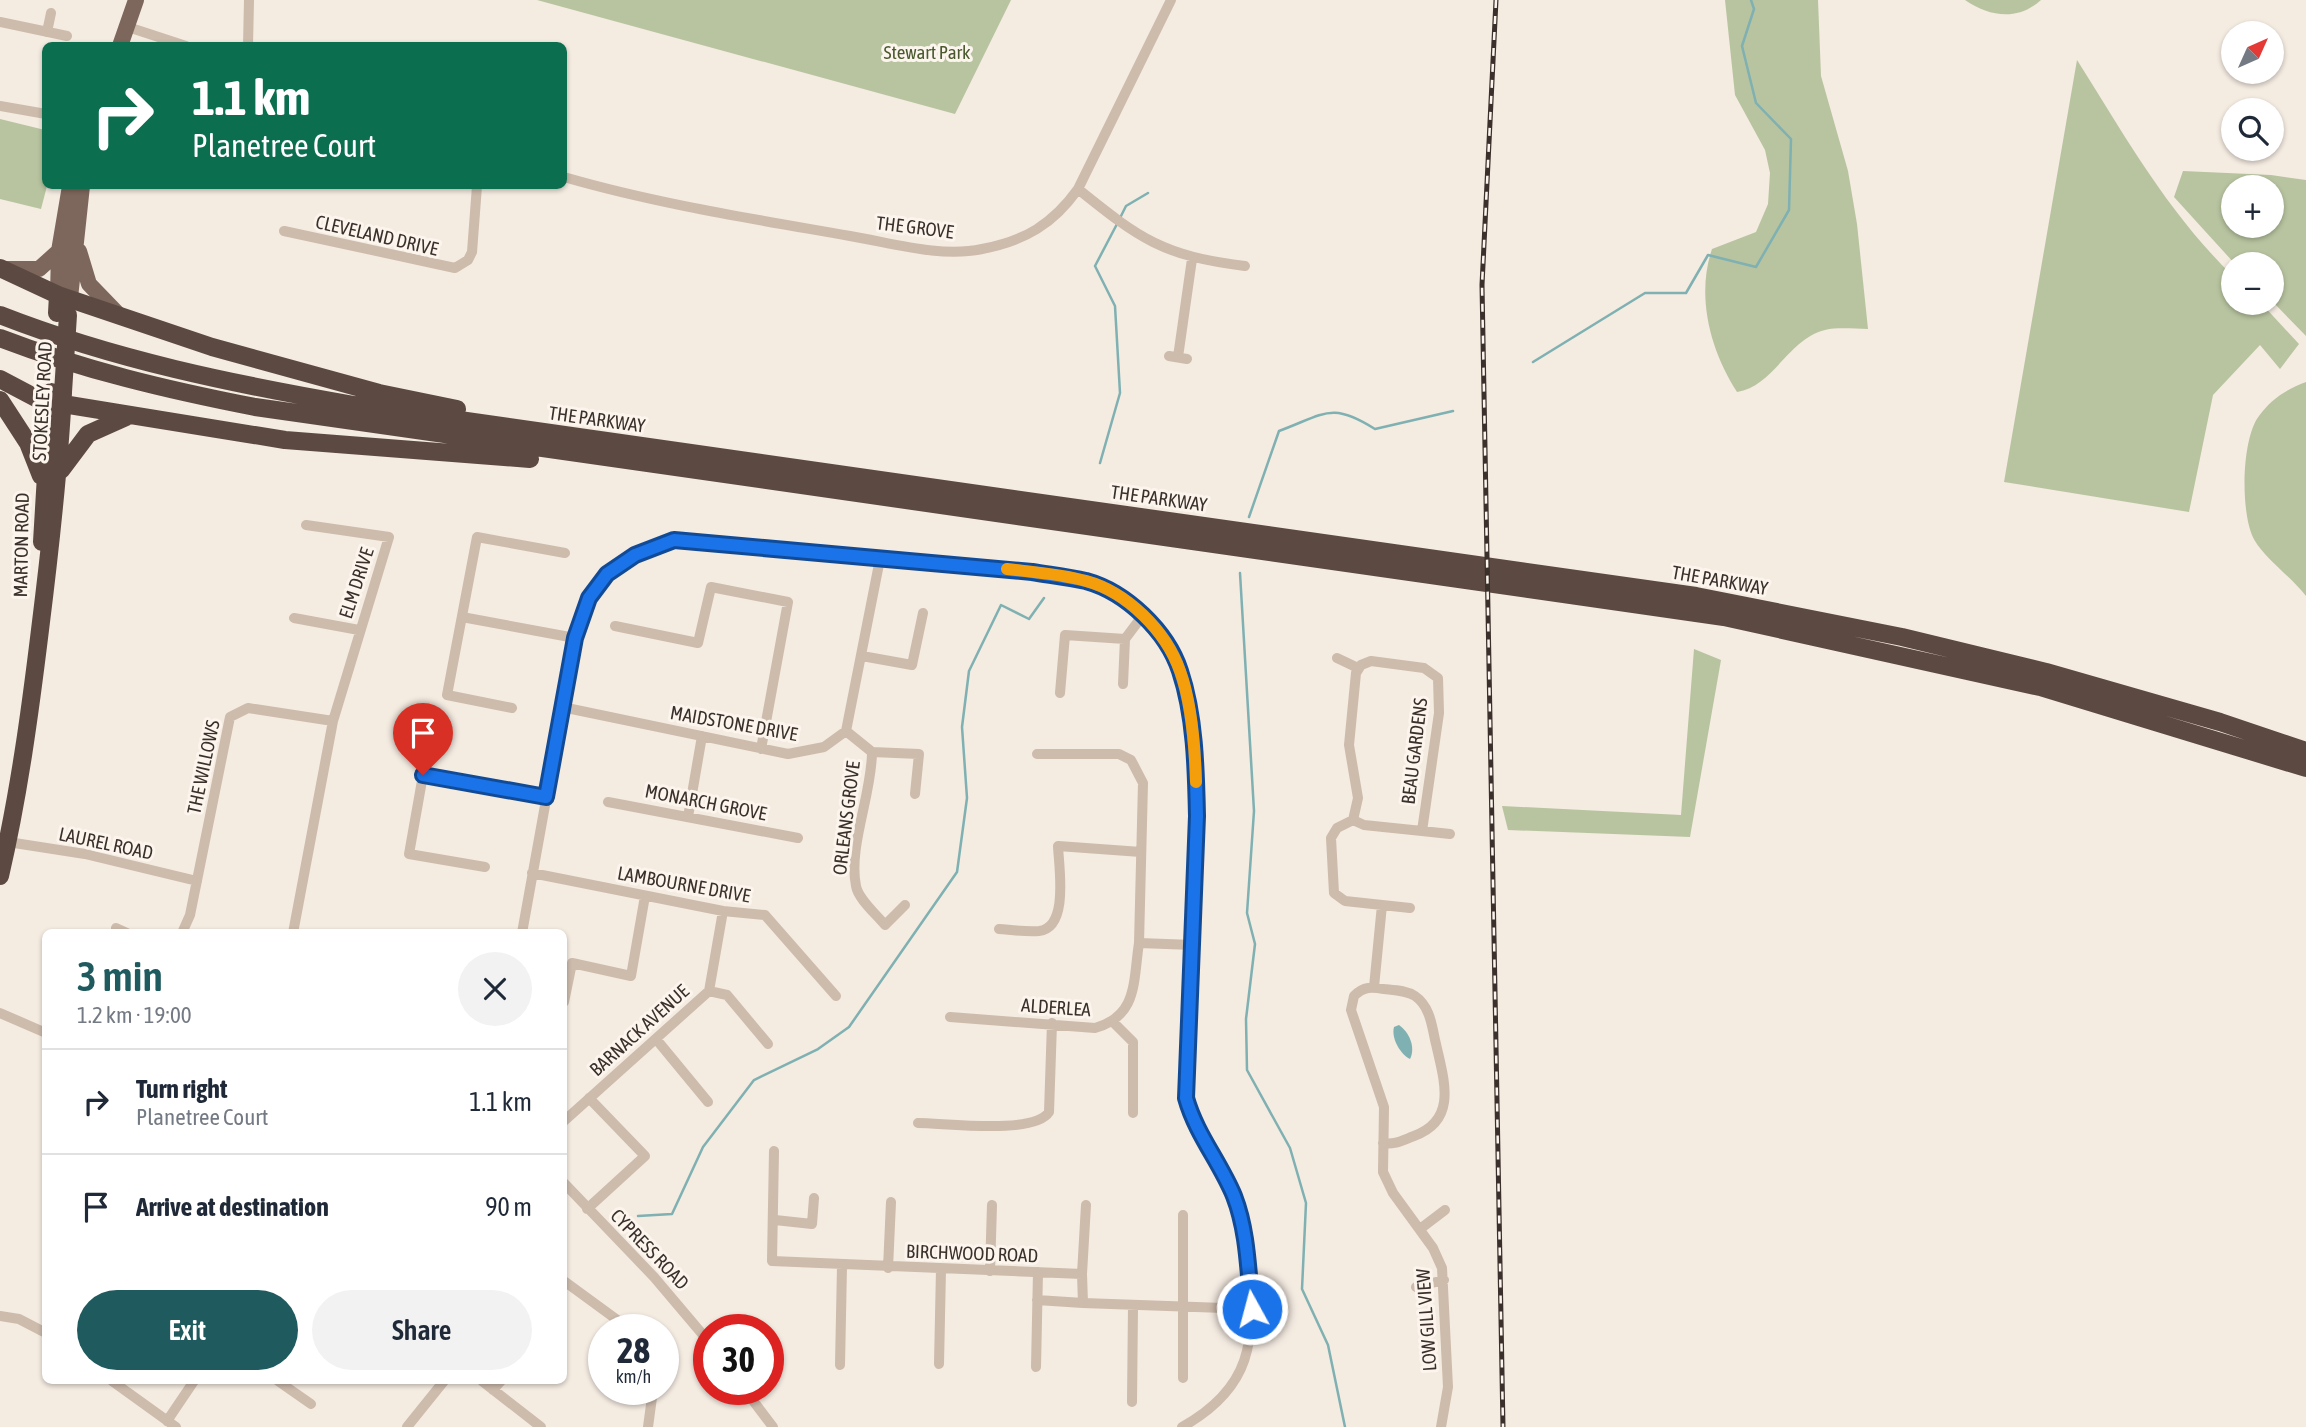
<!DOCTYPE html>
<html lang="en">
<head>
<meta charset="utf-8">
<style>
	:root { --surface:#fff; --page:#f2f2f3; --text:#1f2937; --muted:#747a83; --line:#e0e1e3; --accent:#1f5a5e }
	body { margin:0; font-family:"Asap Condensed",sans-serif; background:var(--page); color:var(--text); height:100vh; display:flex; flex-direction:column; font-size:26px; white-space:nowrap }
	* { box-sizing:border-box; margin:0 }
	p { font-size:23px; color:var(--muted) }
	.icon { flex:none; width:38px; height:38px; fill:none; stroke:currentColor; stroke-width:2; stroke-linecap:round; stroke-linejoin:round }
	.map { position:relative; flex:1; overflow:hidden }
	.panel { position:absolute; left:42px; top:929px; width:525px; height:455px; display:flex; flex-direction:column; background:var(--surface); border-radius:10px; box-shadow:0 2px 5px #0004 }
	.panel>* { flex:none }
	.banner { position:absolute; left:42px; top:42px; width:525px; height:147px; border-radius:10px; box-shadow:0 2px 5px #0004; background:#0b6e4f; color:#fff; overflow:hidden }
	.needle { width:46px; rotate:45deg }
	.fabs { position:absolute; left:2221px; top:21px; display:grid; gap:14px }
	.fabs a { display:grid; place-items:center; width:63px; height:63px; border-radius:50%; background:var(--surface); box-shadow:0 2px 5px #0004; font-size:35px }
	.speed { position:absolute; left:588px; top:1314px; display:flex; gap:14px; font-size:35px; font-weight:700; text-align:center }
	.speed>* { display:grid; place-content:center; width:91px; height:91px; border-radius:50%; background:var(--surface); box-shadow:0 2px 5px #0004; line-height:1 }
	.speed small { font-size:18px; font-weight:400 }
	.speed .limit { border:10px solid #d22; background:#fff; color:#111 }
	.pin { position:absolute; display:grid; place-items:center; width:60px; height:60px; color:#fff; margin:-72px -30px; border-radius:50% 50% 50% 0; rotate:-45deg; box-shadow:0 0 7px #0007 }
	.pin .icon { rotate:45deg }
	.me { position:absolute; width:77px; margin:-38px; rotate:353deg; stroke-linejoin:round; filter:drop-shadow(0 0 5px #0008) }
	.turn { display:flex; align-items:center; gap:24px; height:147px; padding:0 35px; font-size:32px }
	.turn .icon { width:91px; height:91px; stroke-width:2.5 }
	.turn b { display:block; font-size:49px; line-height:60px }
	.round { display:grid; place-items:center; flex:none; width:74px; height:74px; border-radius:37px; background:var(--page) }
	.overview { display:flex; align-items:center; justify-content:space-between; height:119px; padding:0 35px }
	h1 { font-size:42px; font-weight:600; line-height:52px; color:var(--accent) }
	.button { display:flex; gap:14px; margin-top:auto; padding:14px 35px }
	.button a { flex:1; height:80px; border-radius:42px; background:var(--accent); color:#fff; font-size:28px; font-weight:600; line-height:80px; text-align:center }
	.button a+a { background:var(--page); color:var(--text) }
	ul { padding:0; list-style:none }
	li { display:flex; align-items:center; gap:21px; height:105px; padding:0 35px; border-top:2px solid var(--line) }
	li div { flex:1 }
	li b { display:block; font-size:26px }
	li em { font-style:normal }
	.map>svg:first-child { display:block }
	.green { fill:#b8c4a0; fill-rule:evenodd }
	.water { fill:#7fb0b2 }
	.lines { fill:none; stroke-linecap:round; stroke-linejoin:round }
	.stream { stroke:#7fb0b2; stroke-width:2.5 }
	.street { stroke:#cdbbac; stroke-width:10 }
	.primary { stroke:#7d675c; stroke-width:16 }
	.highway { stroke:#5c4a42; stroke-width:18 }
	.rail-casing { stroke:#3b302b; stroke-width:5 }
	.rail { stroke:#fbf5ee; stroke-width:2.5; stroke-dasharray:8; stroke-linecap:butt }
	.highway-bridge { stroke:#5c4a42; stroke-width:18 }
	.route-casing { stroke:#114b97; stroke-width:18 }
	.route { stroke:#1a73e8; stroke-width:12 }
	.slow { stroke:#f59e0b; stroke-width:12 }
	.labels { text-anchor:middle; stroke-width:6; stroke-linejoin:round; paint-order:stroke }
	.park-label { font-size:19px; fill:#4a5a2e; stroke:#fbf5ee }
	.street-label { font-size:19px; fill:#3b302b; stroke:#fbf5ee }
</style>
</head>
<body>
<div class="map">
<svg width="2306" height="1427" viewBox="0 0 2306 1427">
	<rect width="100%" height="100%" fill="#f4ebe1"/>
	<path class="green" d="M537 0H1011L955 114Z
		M1725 0H1818L1821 76 1848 171 1857 224 1868 329C1854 329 1838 327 1825 330 1788 339 1774 386 1737 392 1710 350 1696 296 1712 249L1756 232 1768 204 1770 173 1765 150 1735 95Z
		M1965 0H2041C2018 21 1990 17 1965 0Z
		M2077 60C2125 136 2168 213 2233 276V303H2261L2299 344 2280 369 2260 345 2213 395 2189 512 2004 482Z
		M0 119 45 130 47 186 41 209 0 199Z
		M2183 171 2271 175 2306 180V336L2272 301V264H2235L2174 197ZM2233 187H2272V226H2233Z
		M2306 382V596C2292 578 2265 558 2255 541 2240 517 2241 439 2259 416 2271 399 2287 389 2306 382Z
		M1694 649 1721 660 1690 837 1508 830 1502 806 1681 815Z"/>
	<path class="water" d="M1399 1025C1409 1032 1416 1047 1410 1059 1400 1054 1391 1038 1394 1027Z"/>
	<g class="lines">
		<path class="stream" d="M1120 218 1126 206 1148 193
			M1533 362 1645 293H1686L1708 255 1756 267 1789 210 1791 139 1756 103 1742 46 1754 9 1751 0
			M1100 463 1120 393 1115 306 1095 266 1117 224
			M1249 517 1279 431C1325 414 1331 401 1375 429L1453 411
			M1240 573 1254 811 1247 913 1255 944 1246 1019 1247 1070 1290 1148 1306 1203 1302 1289 1328 1345 1345 1427
			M638 1216 672 1214 703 1147 754 1080 818 1049 849 1027 957 872 967 798 962 727 969 671 1001 605 1029 619 1044 598"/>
		<path class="street" d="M0 22 67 36
			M128 27 186 46
			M47 32 51 13
			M248 46 249 0
			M0 106 46 114
			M564 177C657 204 754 219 850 236 892 243 941 258 982 249 1025 241 1053 224 1078 189L1171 0
			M1078 189C1140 239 1163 256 1245 266
			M284 231 455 268 468 260 472 252 477 186
			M1169 356 1187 359
			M1178 357 1192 259
			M306 525 389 537 333 721
			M462 617 575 638
			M294 618 359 630
			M615 626 698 643 711 587 788 602 761 749
			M862 656 912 665 923 613
			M1337 658 1358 668
			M1371 661 1424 668 1438 678 1439 713 1422 831 1364 825 1353 820 1358 798 1349 745 1356 673 1361 665Z
			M1123 684 1125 639
			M1060 693 1065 635 1125 639 1143 615
			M562 707 788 754 824 747 846 731 880 559
			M512 708 447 695 477 537 565 553
			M846 731 872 752C872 794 848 847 856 886 858 899 877 915 885 925L905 905
			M872 752 919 754 915 794
			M1037 754H1119L1131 760 1143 783 1139 943 1193 945
			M608 802 798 838
			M688 817 702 736
			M1353 820 1337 828 1331 838 1334 893 1345 901 1410 908
			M1422 831 1450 834
			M8 842 85 854 197 881
			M485 867 409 854 423 775 546 797
			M532 873 723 911 765 915 836 996
			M116 928 127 933
			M999 929C1012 930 1026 932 1039 931 1069 928 1059 868 1058 846L1141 852
			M182 933 190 915 230 717 248 708 333 721 293 933
			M522 933 577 628C591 584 627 547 674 540 689 538 707 542 722 543 775 547 827 554 880 559 948 567 1019 563 1086 581 1107 587 1129 600 1144 616 1194 669 1195 747 1197 816L1186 1098C1196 1133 1218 1162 1233 1195 1243 1217 1245 1243 1248 1268 1256 1341 1252 1388 1182 1427
			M1374 987 1382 905
			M709 991 727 995 768 1044
			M564 1002 572 963 631 976 645 896
			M0 1013 46 1033
			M950 1017 1095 1028C1138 1016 1133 982 1139 943
			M1114 1023 1133 1042V1113
			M656 1039 708 1102
			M564 1121 709 991 723 911
			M918 1123C946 1123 1034 1135 1049 1112L1052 1023
			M1383 1143C1395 1145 1403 1140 1414 1136 1458 1120 1444 1080 1436 1044 1432 1028 1431 1007 1415 996 1406 990 1394 990 1384 989 1372 987 1364 986 1354 996L1351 1010 1384 1107 1383 1172 1393 1193 1433 1248 1442 1268 1448 1387 1441 1427
			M774 1151 772 1261 1082 1274 1083 1303 1252 1309
			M564 1183 654 1277 709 1342
			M587 1209 645 1156 589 1098
			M775 1220 812 1224 814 1198
			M1420 1229 1445 1210
			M888 1268 891 1202
			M990 1271 992 1205
			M1082 1274 1086 1205
			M564 1281 631 1330
			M1416 1287 1444 1280
			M1037 1300 1083 1303
			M0 1316 19 1319 46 1333
			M939 1364 941 1269
			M840 1365 842 1266
			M1036 1367 1038 1272
			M1183 1378V1215
			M112 1381 176 1427
			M278 1381 311 1404
			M482 1381 541 1427
			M493 1390 501 1381
			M745 1390 773 1427
			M1132 1402 1133 1306
			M167 1421 194 1381
			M407 1427 444 1381
			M648 1427 653 1390"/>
		<path class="primary" d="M120 46 136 0
			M79 251 89 284 117 313
			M6 269H39L59 251
			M58 295 59 251 70 186
			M70 298 82 186"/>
		<path class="highway" d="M0 268 58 295 212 347 379 393 457 409
			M57 313 58 295
			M0 315C115 360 233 384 354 405L1696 596 1902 637 2046 672 2220 722 2306 751
			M0 338C83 370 168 390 255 407L1724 617 2040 687 2306 768
			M0 379 36 398 63 404 285 440 530 459
			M0 400 28 443 41 476
			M61 470 88 434 126 417
			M42 542 51 392
			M0 876C19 794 30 712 40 630 50 550 59 472 63 392"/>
		<defs>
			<path id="rail" d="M1496 0 1482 285 1503 1427"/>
		</defs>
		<use href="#rail" class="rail-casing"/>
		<use href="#rail" class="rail"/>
		<path class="highway-bridge" d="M63 392 68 315"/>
	</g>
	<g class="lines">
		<defs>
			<path id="route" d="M423 775 546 797 575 638 589 598 607 574 635 555 674 540 1032 572C1050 575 1068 577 1086 581 1126 592 1167 631 1180 671 1195 716 1196 769 1197 816L1186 1098C1196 1134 1220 1162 1234 1196 1248 1232 1248 1272 1252 1309"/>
		</defs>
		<use href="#route" class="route-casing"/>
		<use href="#route" class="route"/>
		<path class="slow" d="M1007 569C1033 572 1061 574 1086 581 1127 592 1166 631 1180 671 1191 701 1195 750 1196 782"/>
	</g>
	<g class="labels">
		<g class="park-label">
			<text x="927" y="59">Stewart Park</text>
		</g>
		<g class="street-label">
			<text transform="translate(915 227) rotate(7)" y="7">THE GROVE</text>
			<text transform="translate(377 235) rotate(13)" y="7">CLEVELAND DRIVE</text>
			<text transform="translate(42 401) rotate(-87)" y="7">STOKESLEY ROAD</text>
			<text transform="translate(597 419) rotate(8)" y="7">THE PARKWAY</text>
			<text transform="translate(1159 498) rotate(8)" y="7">THE PARKWAY</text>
			<text transform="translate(21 545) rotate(-89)" y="7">MARTON ROAD</text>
			<text transform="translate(1720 580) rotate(10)" y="7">THE PARKWAY</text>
			<text transform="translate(356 583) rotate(-72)" y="7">ELM DRIVE</text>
			<text transform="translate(734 723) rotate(10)" y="7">MAIDSTONE DRIVE</text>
			<text transform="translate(1414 751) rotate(-83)" y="7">BEAU GARDENS</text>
			<text transform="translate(203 767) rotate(-78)" y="7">THE WILLOWS</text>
			<text transform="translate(706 802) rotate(11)" y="7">MONARCH GROVE</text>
			<text transform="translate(846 818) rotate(-83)" y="7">ORLEANS GROVE</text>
			<text transform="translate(106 843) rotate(12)" y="7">LAUREL ROAD</text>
			<text transform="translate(684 884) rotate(10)" y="7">LAMBOURNE DRIVE</text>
			<text transform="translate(1056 1007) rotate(4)" y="7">ALDERLEA</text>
			<text transform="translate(639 1030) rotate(-42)" y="7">BARNACK AVENUE</text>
			<text transform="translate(650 1249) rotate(46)" y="7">CYPRESS ROAD</text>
			<text transform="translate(972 1253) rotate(2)" y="7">BIRCHWOOD ROAD</text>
			<text transform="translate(1426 1320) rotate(-94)" y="7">LOW GILL VIEW</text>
		</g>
	</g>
</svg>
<div class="fabs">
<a><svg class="needle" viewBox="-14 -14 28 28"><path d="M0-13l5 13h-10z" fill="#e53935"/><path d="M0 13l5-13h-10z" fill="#747a83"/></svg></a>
<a><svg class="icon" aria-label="search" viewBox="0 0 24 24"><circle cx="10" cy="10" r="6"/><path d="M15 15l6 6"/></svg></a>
<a>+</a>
<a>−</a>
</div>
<div class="speed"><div>28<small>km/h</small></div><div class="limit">30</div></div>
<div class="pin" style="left:423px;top:775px;background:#d93025"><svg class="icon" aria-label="arrive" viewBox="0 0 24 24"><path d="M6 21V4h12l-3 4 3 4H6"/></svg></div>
<svg class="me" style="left:1252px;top:1309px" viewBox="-20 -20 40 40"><circle r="17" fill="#1a73e8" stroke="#fff" stroke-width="3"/><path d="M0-11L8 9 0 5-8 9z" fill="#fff"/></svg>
<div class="banner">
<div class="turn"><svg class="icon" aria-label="right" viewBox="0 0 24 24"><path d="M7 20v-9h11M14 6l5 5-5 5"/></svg><div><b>1.1 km</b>Planetree Court</div></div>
</div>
<section class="panel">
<div class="overview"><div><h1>3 min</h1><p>1.2 km · 19:00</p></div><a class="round"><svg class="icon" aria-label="close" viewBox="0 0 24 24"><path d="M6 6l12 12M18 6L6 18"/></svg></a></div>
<ul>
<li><svg class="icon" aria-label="right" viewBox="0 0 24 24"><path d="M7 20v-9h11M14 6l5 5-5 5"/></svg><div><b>Turn right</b><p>Planetree Court</p></div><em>1.1 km</em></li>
<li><svg class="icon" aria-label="arrive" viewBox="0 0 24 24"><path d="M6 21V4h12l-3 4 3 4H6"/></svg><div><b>Arrive at destination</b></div><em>90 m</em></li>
</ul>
<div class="button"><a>Exit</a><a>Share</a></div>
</section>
</div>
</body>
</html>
